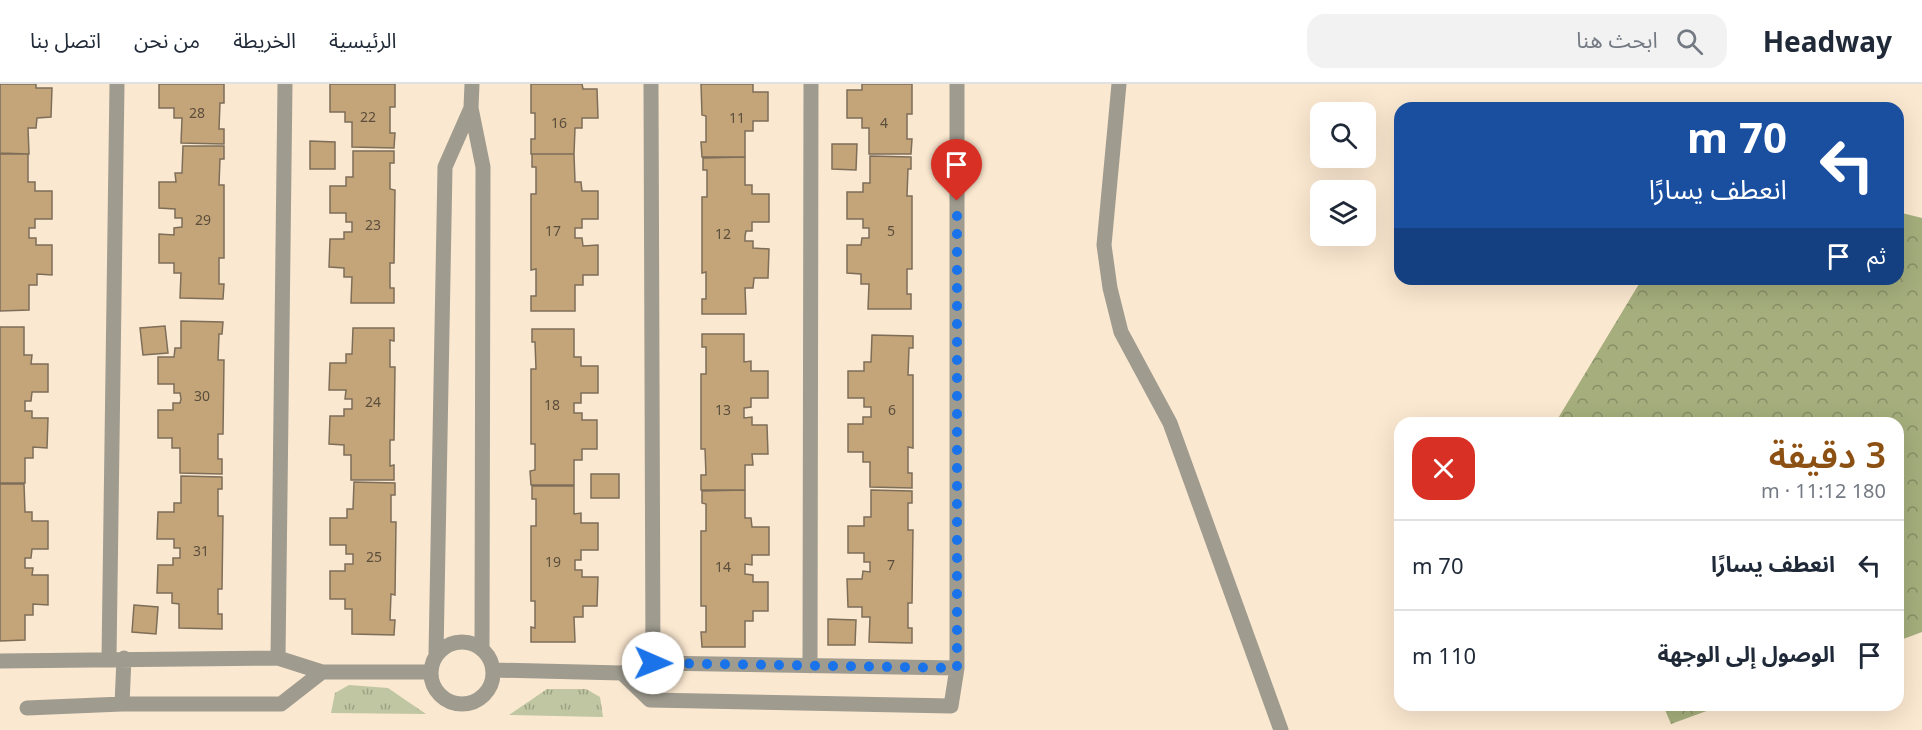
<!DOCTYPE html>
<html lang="ar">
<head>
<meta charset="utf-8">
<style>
	:root { --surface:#fff; --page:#f2f2f3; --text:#1f2937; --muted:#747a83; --line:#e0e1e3; --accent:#8d5013 }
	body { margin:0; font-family:"Noto Sans","Noto Sans Arabic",sans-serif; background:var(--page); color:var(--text); direction:rtl; height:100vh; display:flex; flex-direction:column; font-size:22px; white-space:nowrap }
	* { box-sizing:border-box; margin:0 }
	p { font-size:20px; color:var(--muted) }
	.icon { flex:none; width:33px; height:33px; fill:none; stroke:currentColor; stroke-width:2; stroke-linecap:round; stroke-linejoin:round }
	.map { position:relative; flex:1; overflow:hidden; direction:ltr }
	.panel { position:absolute; left:1394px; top:333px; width:510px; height:294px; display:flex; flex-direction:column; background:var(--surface); border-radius:18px; box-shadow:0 6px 24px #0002; direction:rtl }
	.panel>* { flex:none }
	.banner { position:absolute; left:1394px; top:18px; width:510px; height:183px; border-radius:18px; box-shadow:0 6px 24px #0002; direction:rtl; background:#1a4fa0; color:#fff; overflow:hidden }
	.fabs { position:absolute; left:1310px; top:18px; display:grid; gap:12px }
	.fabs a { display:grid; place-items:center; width:66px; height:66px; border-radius:12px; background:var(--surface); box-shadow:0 6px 24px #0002; font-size:30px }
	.pin { position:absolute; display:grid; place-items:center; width:51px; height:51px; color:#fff; margin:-62px -26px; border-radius:50% 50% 50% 0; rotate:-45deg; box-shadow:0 0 6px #0007 }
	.pin .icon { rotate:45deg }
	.me { position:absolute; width:66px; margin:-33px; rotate:91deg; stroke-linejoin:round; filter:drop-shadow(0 0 4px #0008) }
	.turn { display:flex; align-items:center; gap:21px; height:126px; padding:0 18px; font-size:27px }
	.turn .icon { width:78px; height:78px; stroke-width:2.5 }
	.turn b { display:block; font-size:42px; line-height:51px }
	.then { display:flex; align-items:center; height:57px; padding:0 18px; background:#0003; gap:12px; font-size:22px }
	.round { display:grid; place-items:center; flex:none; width:63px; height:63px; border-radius:18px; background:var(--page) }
	.summary { display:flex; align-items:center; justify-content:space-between; height:102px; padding:0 18px }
	h1 { font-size:36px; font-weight:600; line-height:45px; color:var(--accent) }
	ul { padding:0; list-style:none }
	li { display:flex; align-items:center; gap:18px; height:90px; padding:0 18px; border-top:2px solid var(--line) }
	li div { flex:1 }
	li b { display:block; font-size:22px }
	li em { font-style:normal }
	header { display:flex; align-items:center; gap:36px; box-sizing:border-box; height:84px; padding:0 30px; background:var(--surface); border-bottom:2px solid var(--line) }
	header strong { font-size:28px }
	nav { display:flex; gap:33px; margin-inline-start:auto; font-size:21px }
	.search { width:420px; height:54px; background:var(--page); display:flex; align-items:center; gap:15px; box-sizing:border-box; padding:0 21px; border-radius:18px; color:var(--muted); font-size:22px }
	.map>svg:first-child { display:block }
	.grass { fill:url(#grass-tufts) }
	.forest { fill:url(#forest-crowns) }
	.building { fill:#c4a579; stroke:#7e6e59; stroke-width:1.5 }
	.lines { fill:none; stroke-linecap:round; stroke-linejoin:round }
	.street { stroke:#9f9b8f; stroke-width:15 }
	.route { stroke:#1a73e8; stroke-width:10; stroke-dasharray:0 18 }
	.labels { text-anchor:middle; stroke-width:5; stroke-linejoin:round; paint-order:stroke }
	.number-label { font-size:14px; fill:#5b4e3c }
</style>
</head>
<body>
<header>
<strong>Headway</strong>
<div class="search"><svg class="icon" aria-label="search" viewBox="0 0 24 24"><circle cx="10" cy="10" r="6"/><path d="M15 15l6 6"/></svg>ابحث هنا</div>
<nav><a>الرئيسية</a><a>الخريطة</a><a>من نحن</a><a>اتصل بنا</a></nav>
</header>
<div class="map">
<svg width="1922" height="646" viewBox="0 0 1922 646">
	<defs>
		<pattern id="grass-tufts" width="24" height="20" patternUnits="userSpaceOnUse" patternTransform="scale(1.5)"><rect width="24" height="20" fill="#bfc6a1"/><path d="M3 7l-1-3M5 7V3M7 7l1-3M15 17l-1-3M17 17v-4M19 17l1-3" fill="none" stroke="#9ca183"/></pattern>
		<pattern id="forest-crowns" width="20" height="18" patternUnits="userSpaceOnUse" patternTransform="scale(1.5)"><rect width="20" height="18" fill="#a5ae7c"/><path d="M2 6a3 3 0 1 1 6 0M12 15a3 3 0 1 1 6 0" fill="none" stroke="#878e66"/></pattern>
	</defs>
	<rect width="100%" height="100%" fill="#fbe8d0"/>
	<path class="grass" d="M349 601 388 604 426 630 331 629 335 609Z
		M547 605H586L600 613 603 633 509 631Z"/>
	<path class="forest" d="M1898 128 1922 134V548L1898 557V339H1558L1557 336 1642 195H1898Z
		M1663 621H1723L1671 640Z"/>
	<path class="building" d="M0 0H36V4H52L51 33 37 34 36 44H28L29 70 0 69Z
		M159 0H224V19H220L219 45H224V60L181 59 182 34H174V24H159Z
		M330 0H395V23H390V49H395L394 64 352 63V38H345V28H330Z
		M531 0H582L583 5H597L598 34H582V44H575L574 70H531V55H535V29H531Z
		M701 0H753V8H768V37H753V47H745V73H702L701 58H706V32L702 31Z
		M862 0H912V30H907V55H912L911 70H869V44H862V34H847V6H862Z
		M310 57 335 58V85H310Z
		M832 60H857L856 86 832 85Z
		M183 62H224V75H220L219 101H224V174H219V200H224L223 215 180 214 181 189H174V179H159V150L174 151V144L182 143V134H175V125L159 124V98H176L175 89H182Z
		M353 67H394V79H390V105L395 106 394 179H390V204H394V219H351L352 193H344V184L329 183 330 155H344V148H352V138H346V129H330V102H346V93H353Z
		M0 70H28V98H35V107H52V135H35V144H29V154H36V161H52V191L37 190V201H29V226L0 227Z
		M532 70H574L575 98H581L582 107H598V135H582V144H575V154H582L583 162 598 161V191H583V201H575V227H531V212H536V185L531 186V110H536V83H532Z
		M870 72 911 73V85H908L907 112H912V185H907V210H911V225H868L869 200H861V190L847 189V161H861L862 154H869V144H863V135H847V108H863V99H870Z
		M745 73V101H752V110H769V138H752V147H746L745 152V157H753V164L769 165 768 194H754L753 204H745L746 230H702V215H706V188L702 189V113H707V86H703V74Z
		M181 237 223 238 222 250H219L218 276H224L223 350H218V375H222V390L180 389V364H172V354H158V326H173V319H180L181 315 180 309H174V300H158V273H174L175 264H181Z
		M165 242 168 269 143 271 140 244Z
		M0 243H24V271H32L31 280H48V308H32L31 317H25V327H32V334H48L47 364 33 363V374H25V399H0Z
		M353 244H394V257L390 256V283H395L394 356H390V382L394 381V396H351V371H344V361L329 360 330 332H344V325H352V315H345L346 306H329L330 279H346V270H352Z
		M532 245H574V273H581V282H598V309H581V319H574V329H582V336H597V365H582V376H574V401H531L530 387 535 386V360H531V285H536L535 258H532Z
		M702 250H744V278L751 277V287H768V314H751V323L744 324V334L752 333V341H767L768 370H752L753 381H745V406H701V391H706L705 365H701V290H706V263H702Z
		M872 251 913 252V264H909L908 291H913V364L908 363V389H912V404L870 403V378H863V368H848V340H863V333H871V323H864V314H848V287H864V278H871Z
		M591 390H619V414H591Z
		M181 392 222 393V405H218V432H223L222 505H218V530H222V545L179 544V520L172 519V509H157L158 481H173V474H180V464H174V455H157L158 428H174V419H181Z
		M354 398 395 399V411H391V438H396L395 511 391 510 390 536H395L394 551 352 550V525H345V515H330V487H345V480H353V470H346V461H330V434H347V425H353Z
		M0 400H24L25 428H32V437H48V465H32L31 474H25V484H33L32 491H48V521L33 520V531H25V556L0 557Z
		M532 402H574V430L581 429V439H598V466H581V476H575V486H582V493H598L597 522H583V533H574L575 558H531V543L535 544V517H531V442H536V415H532Z
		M745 406V434H751L752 443H769V471H752V481L745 480V490L753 491V498H768V527H753V537H745V563H702L701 548H706V522H701V447H706V420L702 419V407Z
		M871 406 912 407V419H908V446H913L912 519H908V544H912V559L869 558 870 533H862V523H848L847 495H862L863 487 870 488V478H864V469H848V442H864V433H871Z
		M134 521 158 523 156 550 132 548Z
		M828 535 856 536 855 561H828Z"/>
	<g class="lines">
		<path class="street" d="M472 0 471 24 483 83 482 565
			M651 0 653 579
			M1119 0 1104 161 1110 204 1121 248 1170 339 1281 646
			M431 589a31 31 0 1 1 62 0a31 31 0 1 1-62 0Z
			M436 571 445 83 471 24
			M109 574 117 0
			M278 574 285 0
			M0 577 278 574 322 588H431
			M810 582 811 0
			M493 586 622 589 653 579 957 584
			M622 589 650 616 951 622 957 584V0
			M122 620 124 574
			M27 624 122 620H281L322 588"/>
	</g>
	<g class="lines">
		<path class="route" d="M653 579 957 584V117"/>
	</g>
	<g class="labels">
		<g class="number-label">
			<text x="197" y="34">28</text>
			<text x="368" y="38">22</text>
			<text x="737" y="39">11</text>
			<text x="559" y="44">16</text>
			<text x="884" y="44">4</text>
			<text x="203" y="141">29</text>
			<text x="373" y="146">23</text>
			<text x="553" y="152">17</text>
			<text x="891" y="152">5</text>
			<text x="723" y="155">12</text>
			<text x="202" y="317">30</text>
			<text x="373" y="323">24</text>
			<text x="552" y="326">18</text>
			<text x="723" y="331">13</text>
			<text x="892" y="331">6</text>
			<text x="201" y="472">31</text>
			<text x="374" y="478">25</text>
			<text x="553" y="483">19</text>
			<text x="891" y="486">7</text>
			<text x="723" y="488">14</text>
		</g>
	</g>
</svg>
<div class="fabs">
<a><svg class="icon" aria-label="search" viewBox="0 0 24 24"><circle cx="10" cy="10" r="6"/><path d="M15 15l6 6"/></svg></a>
<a><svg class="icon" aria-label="layers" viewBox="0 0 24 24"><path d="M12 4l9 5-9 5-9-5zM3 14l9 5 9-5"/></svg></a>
</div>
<div class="pin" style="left:957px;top:117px;background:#d93025"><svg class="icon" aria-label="arrive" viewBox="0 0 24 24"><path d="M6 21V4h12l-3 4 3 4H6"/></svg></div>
<svg class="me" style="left:653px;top:579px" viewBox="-20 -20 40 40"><circle r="19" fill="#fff"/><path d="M0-13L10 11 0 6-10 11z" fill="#1a73e8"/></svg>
<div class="banner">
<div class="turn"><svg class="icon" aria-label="left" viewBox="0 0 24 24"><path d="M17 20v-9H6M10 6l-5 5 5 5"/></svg><div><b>70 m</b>انعطف يسارًا</div></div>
<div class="then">ثم<svg class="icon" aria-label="arrive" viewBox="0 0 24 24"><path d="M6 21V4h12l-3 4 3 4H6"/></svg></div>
</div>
<section class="panel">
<div class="summary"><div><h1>3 دقيقة</h1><p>180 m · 11:12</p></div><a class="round" style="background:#d93025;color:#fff"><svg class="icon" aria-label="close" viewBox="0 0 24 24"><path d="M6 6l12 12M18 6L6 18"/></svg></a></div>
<ul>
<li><svg class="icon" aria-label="left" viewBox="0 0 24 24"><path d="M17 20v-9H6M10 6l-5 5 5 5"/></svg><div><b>انعطف يسارًا</b></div><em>70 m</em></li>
<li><svg class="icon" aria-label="arrive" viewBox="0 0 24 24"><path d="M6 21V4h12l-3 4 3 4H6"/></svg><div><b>الوصول إلى الوجهة</b></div><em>110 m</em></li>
</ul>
</section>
</div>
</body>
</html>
